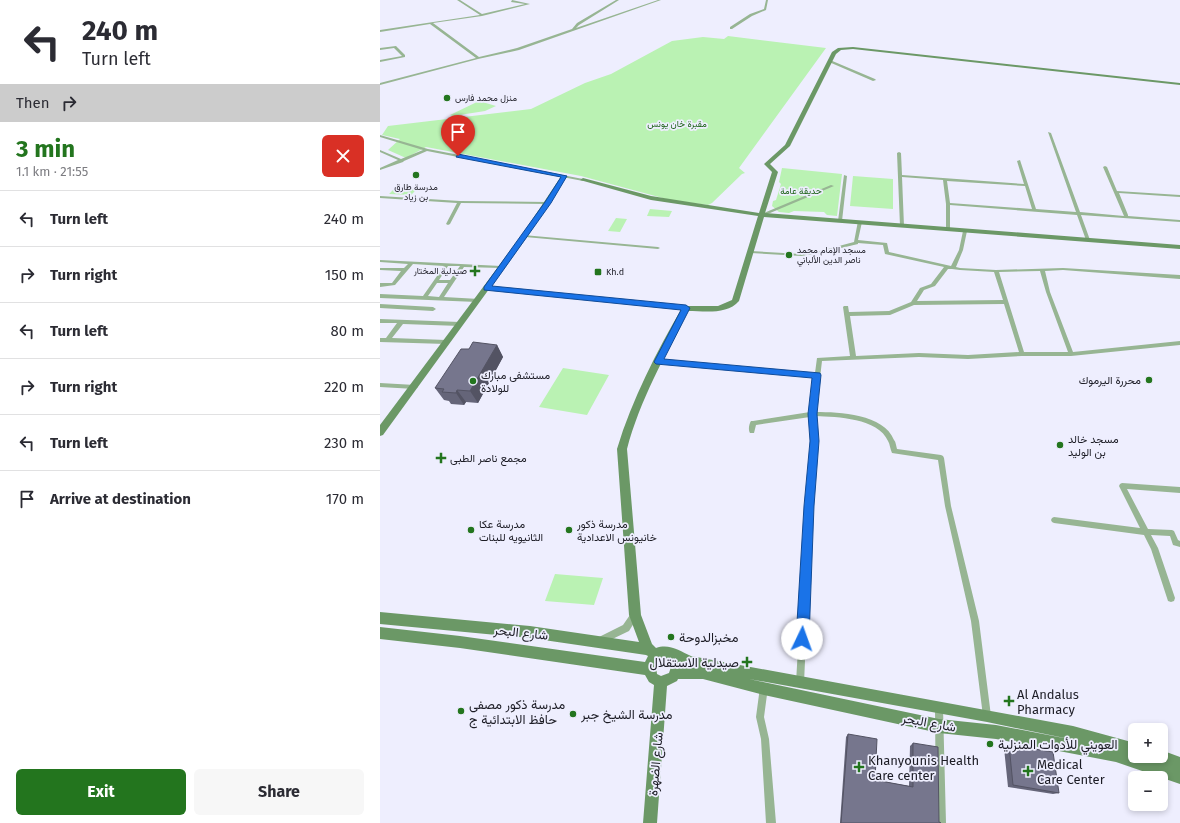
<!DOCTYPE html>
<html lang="en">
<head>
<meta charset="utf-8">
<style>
	:root { --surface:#fff; --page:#f7f7f7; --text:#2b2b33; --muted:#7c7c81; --line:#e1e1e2; --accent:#23751e }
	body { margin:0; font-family:"Fira Sans",Vazirmatn,sans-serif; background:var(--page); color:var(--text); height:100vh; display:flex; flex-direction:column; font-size:15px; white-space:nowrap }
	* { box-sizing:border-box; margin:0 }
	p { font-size:13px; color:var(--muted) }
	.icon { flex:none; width:22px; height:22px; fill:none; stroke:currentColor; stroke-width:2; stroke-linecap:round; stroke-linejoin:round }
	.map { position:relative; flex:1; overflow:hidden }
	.side { display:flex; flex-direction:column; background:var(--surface); width:380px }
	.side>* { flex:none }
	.banner { background:#fff; color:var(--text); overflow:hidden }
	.controls { position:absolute; left:748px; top:723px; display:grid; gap:8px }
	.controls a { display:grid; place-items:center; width:40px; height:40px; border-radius:6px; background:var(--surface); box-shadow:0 2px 6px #0003; font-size:20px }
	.pin { position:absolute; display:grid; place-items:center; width:34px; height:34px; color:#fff; margin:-41px -17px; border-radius:50% 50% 50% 0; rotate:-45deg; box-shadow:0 0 4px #0007 }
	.pin .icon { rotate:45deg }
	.me { position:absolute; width:44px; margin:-22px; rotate:3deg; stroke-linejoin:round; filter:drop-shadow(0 0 3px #0008) }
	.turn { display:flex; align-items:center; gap:14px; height:84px; padding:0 16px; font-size:18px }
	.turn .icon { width:52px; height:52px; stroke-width:2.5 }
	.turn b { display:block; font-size:28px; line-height:34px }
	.then { display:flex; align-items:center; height:38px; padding:0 16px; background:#0003; gap:8px; font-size:15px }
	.round { display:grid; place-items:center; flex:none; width:42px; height:42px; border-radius:6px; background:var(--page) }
	.summary { display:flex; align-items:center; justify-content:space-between; height:68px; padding:0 16px }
	h1 { font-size:24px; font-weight:700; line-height:30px; color:var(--accent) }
	.primary-button { display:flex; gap:8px; margin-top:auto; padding:8px 16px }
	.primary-button a { flex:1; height:46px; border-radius:6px; background:var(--accent); color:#fff; font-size:16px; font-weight:700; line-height:46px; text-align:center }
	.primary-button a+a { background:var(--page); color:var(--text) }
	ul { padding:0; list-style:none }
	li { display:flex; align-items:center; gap:12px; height:56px; padding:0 16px; border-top:1px solid var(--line) }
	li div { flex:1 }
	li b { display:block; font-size:15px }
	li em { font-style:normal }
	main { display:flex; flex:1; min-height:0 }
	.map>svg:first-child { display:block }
	.green { fill:#baf2b3 }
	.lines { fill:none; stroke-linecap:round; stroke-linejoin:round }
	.street { fill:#97b593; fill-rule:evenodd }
	.secondary { fill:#6b9866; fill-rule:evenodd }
	.wall { fill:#656579 }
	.shaded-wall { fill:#535363 }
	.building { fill:#76768d; stroke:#535363 }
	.route { fill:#1a73e8; stroke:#114b97 }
	.poi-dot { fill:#23751e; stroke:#eeeefe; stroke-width:1.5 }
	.labels { text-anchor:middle; stroke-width:3.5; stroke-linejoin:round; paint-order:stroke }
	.far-poi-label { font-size:9px; fill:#1c1c25; stroke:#eeeefe; text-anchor:start }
	.far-park-label { font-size:9px; fill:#1c6217; stroke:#eeeefe }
	.poi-label { font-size:11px; fill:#1c1c25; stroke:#eeeefe; text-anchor:start }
	.near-street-label { font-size:13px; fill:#1c1c25; stroke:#eeeefe }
	.near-poi-label { font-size:13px; fill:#1c1c25; stroke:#eeeefe; text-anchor:start }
</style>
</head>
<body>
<main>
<section class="side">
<div class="banner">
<div class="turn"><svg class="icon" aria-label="left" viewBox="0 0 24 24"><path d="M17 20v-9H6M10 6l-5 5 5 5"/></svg><div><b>240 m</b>Turn left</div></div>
<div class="then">Then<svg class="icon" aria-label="right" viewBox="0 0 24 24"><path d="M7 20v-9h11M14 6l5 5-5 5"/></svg></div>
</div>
<div class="summary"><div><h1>3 min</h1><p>1.1 km · 21:55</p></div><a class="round" style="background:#d93025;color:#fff"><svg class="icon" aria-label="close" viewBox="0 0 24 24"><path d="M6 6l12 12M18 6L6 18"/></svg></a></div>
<ul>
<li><svg class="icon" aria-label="left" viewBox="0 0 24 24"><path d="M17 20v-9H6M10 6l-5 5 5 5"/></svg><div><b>Turn left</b></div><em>240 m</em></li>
<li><svg class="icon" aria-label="right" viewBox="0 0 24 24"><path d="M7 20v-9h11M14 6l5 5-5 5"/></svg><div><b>Turn right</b></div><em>150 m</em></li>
<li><svg class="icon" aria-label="left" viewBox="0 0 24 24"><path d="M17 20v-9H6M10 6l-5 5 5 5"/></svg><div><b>Turn left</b></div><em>80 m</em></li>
<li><svg class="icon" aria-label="right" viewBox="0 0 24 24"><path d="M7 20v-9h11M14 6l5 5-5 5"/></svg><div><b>Turn right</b></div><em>220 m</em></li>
<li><svg class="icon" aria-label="left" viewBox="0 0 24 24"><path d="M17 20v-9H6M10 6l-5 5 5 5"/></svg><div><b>Turn left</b></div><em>230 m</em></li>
<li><svg class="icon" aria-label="arrive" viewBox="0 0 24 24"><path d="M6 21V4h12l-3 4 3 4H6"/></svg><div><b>Arrive at destination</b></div><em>170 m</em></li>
</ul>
<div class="primary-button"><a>Exit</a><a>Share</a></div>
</section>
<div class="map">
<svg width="800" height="823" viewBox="0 0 800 823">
	<rect width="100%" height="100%" fill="#eeeefe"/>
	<path class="green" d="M348 36 446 48 359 168 365 173 362 174 332 203 328 205 290 200 201 176 46 147 26 158 8 150 20 139 2 135 8 126 151 109 205 83 231 74 292 41 323 37 344 39Z
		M99 101 116 106 105 111 73 116 70 115Z
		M402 168 462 174 457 216 447 215 444 212 414 211 409 213 399 212 392 206 393 201 396 200 401 184 399 182Z
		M473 176 513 179V209L470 206Z
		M15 188 37 189 31 195 9 194Z
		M270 209 292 211 289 217 267 216Z
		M236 218 247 219 240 232 228 231Z
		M183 368 229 375 207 415 159 407Z
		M175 574 223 578 214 605 165 601Z"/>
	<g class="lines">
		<path class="street" d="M77 0H80L102 14 145 4 131 2 132 0 150 4 102 16 53 23 99 57 137 48 192 29 197 23 236 0H239L199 25 196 28 278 0H281L139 50 98 59 0 85V83L96 58 50 24 0 32V30L100 15Z
			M386 0H388L386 10 372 16 352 29H350V27L370 14 384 9Z
			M16 46 25 55V57L0 62V60L22 56 14 48 0 50V48Z
			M450 60 495 79 496 80 493 81 449 62Z
			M668 132 671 133 700 212 744 216 723 167 725 166 727 167 737 191 800 195V197L739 193 748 215V216L800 220V222L701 215 710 240 708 241 706 240 697 215 570 205V229L568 230 566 229V204L563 180 522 177 524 226 522 227 520 226 517 153 519 152 521 153 522 175 644 184 637 161 640 160 656 209 696 212ZM567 181 645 186 652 209 570 203Z
			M0 135 48 149 203 179 205 180 203 181 47 151 24 161 23 162 0 170V168L18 160 0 152V150L21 159 43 150 0 137Z
			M464 175 467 176 462 221 460 222 458 221Z
			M451 185 454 186 383 216 379 215Z
			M0 196 80 201 168 202 170 203 168 204 81 203 70 224 68 225 66 224 77 203 0 198Z
			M478 221 482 222 478 240 507 243 509 252 571 266 579 250 583 231V230H587V231L583 250 576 267 580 268 616 270 683 268 800 275V279L683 270 665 271 670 292 693 352 800 341V345L691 356H642L588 359 539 357 442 361 436 412C459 412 504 414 514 440 516 442 516 446 517 449L561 455 563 456 564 458 571 506 599 621 611 716 610 719 607 720 604 719 603 716 591 621 565 506 558 460 512 453C510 449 510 444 508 441 498 418 457 417 436 416L437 441 432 506 424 683 423 686 420 687 417 686 416 683 426 506 431 441 430 417 376 425 374 433H370C368 430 369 424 371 421H373L430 412 434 377 279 363 276 361 279 359 435 373 437 358 470 356 463 307 464 306H468L469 312 509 311 531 302 540 288 551 284 564 267 505 254 503 245 478 243V244L440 253 421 256 371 253 369 252 371 251 421 254 440 251 474 242ZM568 269H572L580 270 614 272 623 300 537 301 544 290 555 286ZM660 271 666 292 688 352H644L619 272ZM624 304 639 352 588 355 539 353 476 356 470 316 510 315 534 305Z
			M143 235 278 247 280 248 278 249 145 237 143 236Z
			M0 260 121 266 123 267 121 268 84 267 64 297 99 299 100 300 97 302 0 298V294L43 296 64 266 33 264 15 285 0 287V283H12L21 271 0 270V268H24L28 264 0 262ZM68 266H80L70 280H59ZM57 283H68L59 297 48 296Z
			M107 286 306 306 309 308 306 310 105 289V287Z
			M0 304 53 307 56 309 53 311 0 308Z
			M0 319 80 322 83 324 80 326 23 324 12 338 66 340 69 342 66 344 0 342V338H6L17 323H0Z
			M0 383 35 385 38 387 35 389 0 387Z
			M742 483 800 487V493L747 489 768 529 792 530 794 531 798 540 800 541V547L793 545 790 536 771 535 778 548 795 598 794 601 791 602 788 601 771 549 764 535 674 523 672 522 671 520 672 518 674 517 760 528 739 486 740 484Z
			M255 611 258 612 259 615 249 631 222 644 219 643 218 640 219 637 243 625 252 612Z
			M384 683 387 684 388 687 384 717 389 739 396 823H386L381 739 376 717 380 687 381 684Z
			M559 704 562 705 563 708 566 823H556L555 708 556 705Z"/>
		<path class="secondary" d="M473 47 800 83V85L473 49 461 50 456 54 410 146 390 164 398 172 385 213 800 245V249L384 217 359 301C347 315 325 311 308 311 285 356 260 400 247 449L261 615 272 644 276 648C289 643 300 651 311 656L693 726 755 743V756L776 762 773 761 771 756H781V750L800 757V784L736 762 616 739 559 733 384 695 323 679H298L297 681 287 686 277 823H263L274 685 269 682 265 675 80 648 0 639V627L80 636 265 662 268 656 266 655 150 638 0 624V612L150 626 259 642 249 615 237 449C252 399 277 351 303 306H338L352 300 378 216 271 200 200 180 203 178 271 196 379 213 392 172 384 164 405 145 452 52 458 48ZM283 658C293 659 292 665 289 673L281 676 277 674C276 667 276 661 283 658ZM369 679 607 722 699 741 616 725 559 719Z
			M182 175 187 176 147 237 3 435 0 436V425L142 235Z"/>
	</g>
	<path class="wall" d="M117 345 123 357 98 403 86 402 84 405 71 404 69 401 64 400 55 388 89 349Z
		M468 734 495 780 529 786 530 746 533 743 559 822 561 823H460L466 737Z
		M629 745 679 793 673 794 628 787 624 748Z"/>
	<path class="shaded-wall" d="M117 345 123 357 98 403 90 391Z
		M77 390 86 402 84 405 76 393Z"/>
	<path class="building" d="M93 342 117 345 90 391 77 390 76 393 62 392 64 389 55 388 81 349H89Z
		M468 734 497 739 495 780 533 787V743L558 747 559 822 561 823H461Z
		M629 745 673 752 679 793 633 785Z"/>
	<path class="route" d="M78 154 187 176 171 203 112 286 306 305 310 308 284 359 440 373 441 375 437 414 439 441 434 506 429 639 427 643 422 645 418 643 416 639 424 506 430 441 428 414 432 378 276 364 274 362 301 310 104 290V287L165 202 181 177 76 157Z"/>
	<g class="poi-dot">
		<circle cx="67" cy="98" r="4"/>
		<circle cx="36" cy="175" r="4"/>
		<circle cx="409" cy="255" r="4"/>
		<path d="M93 265h4v4h4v4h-4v4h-4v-4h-4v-4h4z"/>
		<rect x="214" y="268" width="8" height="8" rx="2"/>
		<circle cx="769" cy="380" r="4"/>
		<circle cx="93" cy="381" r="4"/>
		<circle cx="680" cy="445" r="4"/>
		<path d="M59 452h4v4h4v4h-4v4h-4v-4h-4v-4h4z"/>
		<circle cx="91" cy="530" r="4"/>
		<circle cx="189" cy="530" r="4"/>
		<circle cx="291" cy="637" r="4"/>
		<path d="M365 656h4v4h4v4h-4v4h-4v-4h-4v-4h4z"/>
		<path d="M627 695h4v4h4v4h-4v4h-4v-4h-4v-4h4z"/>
		<circle cx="81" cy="711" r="4"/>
		<circle cx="193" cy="714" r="4"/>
		<circle cx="610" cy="744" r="4"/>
		<path d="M477 761h4v4h4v4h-4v4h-4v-4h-4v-4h4z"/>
		<path d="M646 765h4v4h4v4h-4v4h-4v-4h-4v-4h4z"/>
	</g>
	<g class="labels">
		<g class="far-poi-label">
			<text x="75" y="101">منزل محمد فارس</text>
			<text x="36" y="190" text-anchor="middle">مدرسة طارق<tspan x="36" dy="10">بن زياد</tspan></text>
			<text x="417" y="253">مسجد الإمام محمد<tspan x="417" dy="10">ناصر الدين الألباني</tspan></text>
			<text x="87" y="274" text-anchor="end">صيدلية المختار</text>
			<text x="226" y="275">Kh.d</text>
		</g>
		<g class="far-park-label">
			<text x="297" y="127">مقبرة خان يونس</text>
			<text x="421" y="194">حديقة عامة</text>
		</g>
		<g class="poi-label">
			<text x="101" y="379">مستشفى مبارك<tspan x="101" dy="13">للولادة</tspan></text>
			<text x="761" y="384" text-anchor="end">محررة اليرموك</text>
			<text x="688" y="443">مسجد خالد<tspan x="688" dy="13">بن الوليد</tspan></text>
			<text x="70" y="462">مجمع ناصر الطبى</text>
			<text x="99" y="528">مدرسة عكا<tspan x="99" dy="13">الثانيويه للبنات</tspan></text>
			<text x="197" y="528">مدرسة ذكور<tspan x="197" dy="13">خانيونس الاعدادية</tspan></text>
		</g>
		<g class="near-street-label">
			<text transform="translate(141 632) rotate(6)" y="5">شارع البحر</text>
			<text transform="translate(549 722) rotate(10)" y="5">شارع البحر</text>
			<text transform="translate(275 764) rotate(-85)" y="5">شارع الضهرة</text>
		</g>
		<g class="near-poi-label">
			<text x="299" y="642">مخبزالدوحة</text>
			<text x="359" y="667" text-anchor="end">صيدلية الاستقلال</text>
			<text x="637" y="699">Al Andalus<tspan x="637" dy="15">Pharmacy</tspan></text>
			<text x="89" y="709">مدرسة ذكور مصفى<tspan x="89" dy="15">حافظ الابتدائية ج</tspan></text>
			<text x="201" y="719">مدرسة الشيخ جبر</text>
			<text x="618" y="749">العويني للأدوات المنزلية</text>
			<text x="488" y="765">Khanyounis Health<tspan x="488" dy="15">Care center</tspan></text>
			<text x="657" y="769">Medical<tspan x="657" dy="15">Care Center</tspan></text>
		</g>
	</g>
</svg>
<div class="controls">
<a>+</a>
<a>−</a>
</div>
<div class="pin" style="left:78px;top:156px;background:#d93025"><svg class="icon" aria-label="arrive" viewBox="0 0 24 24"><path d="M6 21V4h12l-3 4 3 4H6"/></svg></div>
<svg class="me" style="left:422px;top:639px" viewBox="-20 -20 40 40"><circle r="19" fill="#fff"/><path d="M0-13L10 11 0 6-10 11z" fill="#1a73e8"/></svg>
</div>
</main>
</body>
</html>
